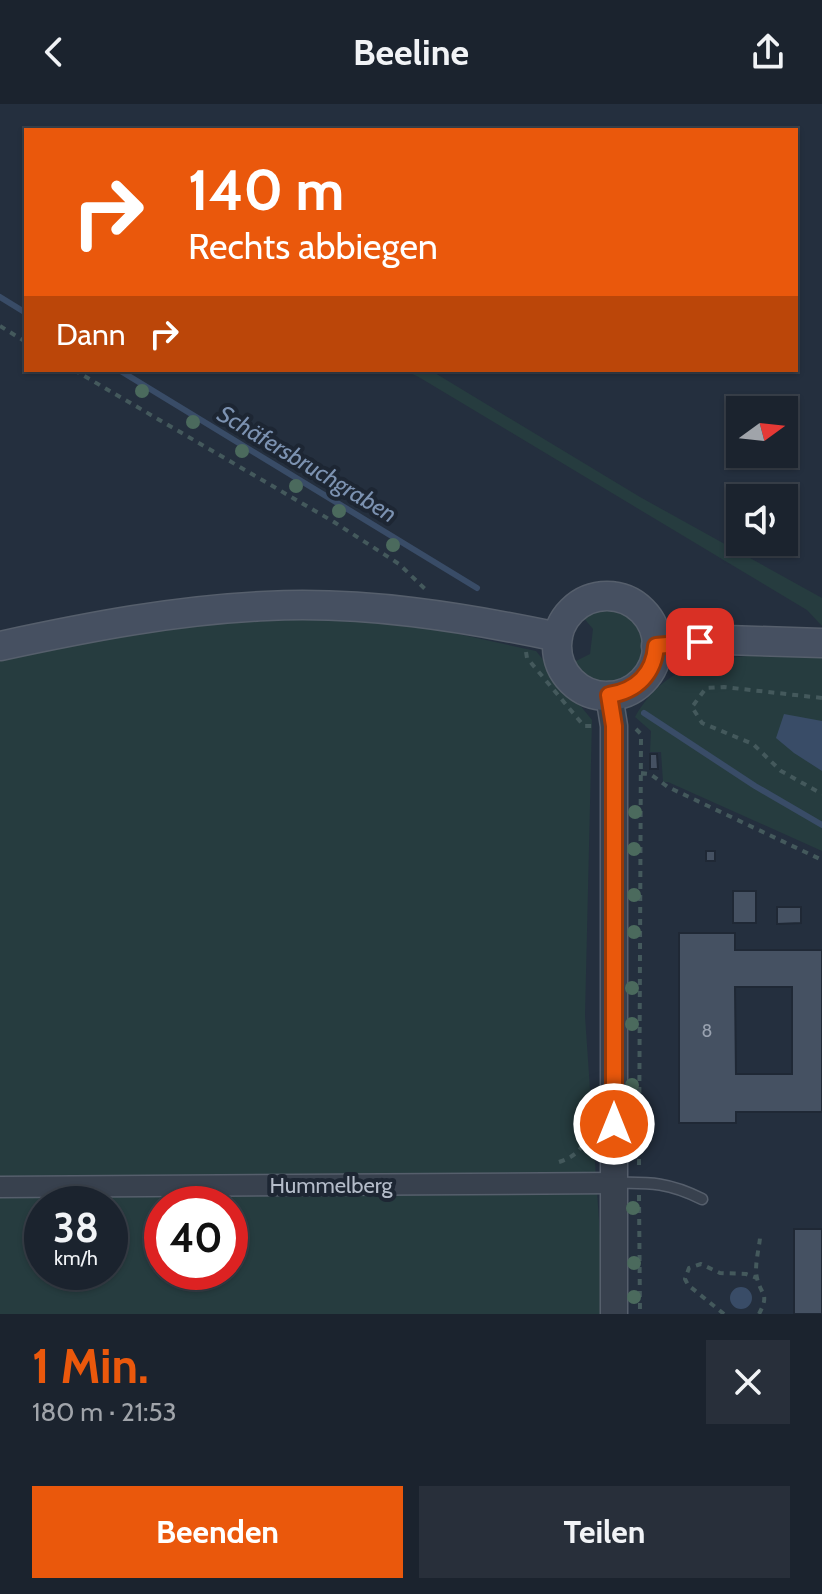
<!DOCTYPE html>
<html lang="de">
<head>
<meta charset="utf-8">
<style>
	:root { --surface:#1b232e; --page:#282f3a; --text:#f1f3f6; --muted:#a0a4aa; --line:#39404a; --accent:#ea580c }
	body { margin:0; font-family:Cabin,sans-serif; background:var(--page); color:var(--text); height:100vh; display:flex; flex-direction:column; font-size:30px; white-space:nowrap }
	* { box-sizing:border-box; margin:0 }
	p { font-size:26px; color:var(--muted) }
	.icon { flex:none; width:44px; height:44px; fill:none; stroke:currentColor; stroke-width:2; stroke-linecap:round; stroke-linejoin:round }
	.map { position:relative; height:1210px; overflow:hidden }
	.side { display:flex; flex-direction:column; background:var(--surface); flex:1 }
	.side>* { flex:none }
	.guide { position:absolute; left:24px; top:24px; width:774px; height:244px; border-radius:0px; box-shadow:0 2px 6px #0004,0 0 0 2px var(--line); background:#ea580c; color:#fff; overflow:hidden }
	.needle { width:52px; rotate:75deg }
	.fabs { position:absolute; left:726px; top:292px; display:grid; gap:16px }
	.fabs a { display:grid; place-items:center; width:72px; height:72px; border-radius:0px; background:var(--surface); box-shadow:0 2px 6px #0004,0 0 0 2px var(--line); font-size:40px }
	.speed { position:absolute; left:24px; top:1082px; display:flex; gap:16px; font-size:40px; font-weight:700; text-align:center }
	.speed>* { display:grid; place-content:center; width:104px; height:104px; border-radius:50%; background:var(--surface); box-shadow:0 2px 6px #0004,0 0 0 2px var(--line); line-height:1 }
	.speed small { font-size:20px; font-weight:400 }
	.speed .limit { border:12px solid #d22; background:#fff; color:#111 }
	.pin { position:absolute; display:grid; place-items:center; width:68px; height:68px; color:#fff; margin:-34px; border-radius:16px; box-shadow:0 4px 12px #0006 }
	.me { position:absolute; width:88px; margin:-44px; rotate:0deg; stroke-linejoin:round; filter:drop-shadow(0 0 6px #0008) }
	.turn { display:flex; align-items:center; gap:28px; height:168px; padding:0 32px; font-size:36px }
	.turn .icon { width:104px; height:104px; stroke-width:2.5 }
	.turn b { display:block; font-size:56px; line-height:68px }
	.then { display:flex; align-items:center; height:76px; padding:0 32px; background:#0003; gap:16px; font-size:30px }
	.round { display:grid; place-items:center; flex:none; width:84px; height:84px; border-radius:0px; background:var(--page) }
	.head { display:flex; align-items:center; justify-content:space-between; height:136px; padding:0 32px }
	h1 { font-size:48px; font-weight:700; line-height:60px; color:var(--accent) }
	.action { display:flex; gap:16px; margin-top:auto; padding:16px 32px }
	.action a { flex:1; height:92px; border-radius:0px; background:var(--accent); color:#fff; font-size:32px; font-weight:700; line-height:92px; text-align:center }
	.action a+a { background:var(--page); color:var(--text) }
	header { display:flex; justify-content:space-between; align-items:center; height:104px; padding:0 32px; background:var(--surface); font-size:36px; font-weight:700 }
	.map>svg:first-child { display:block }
	.green { fill:#263c3f; fill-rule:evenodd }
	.water { fill:#394c67 }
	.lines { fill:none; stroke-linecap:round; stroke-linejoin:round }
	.stream { stroke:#394c67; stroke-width:6 }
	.building { fill:#455162; stroke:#1f2835; stroke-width:2; fill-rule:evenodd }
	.service-casing { stroke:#565f6c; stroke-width:13 }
	.minor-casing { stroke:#565f6c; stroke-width:23 }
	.tertiary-casing { stroke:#565f6c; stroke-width:29 }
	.secondary-casing { stroke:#565f6c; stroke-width:31 }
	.path { stroke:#44595c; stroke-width:4; stroke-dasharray:6 6; stroke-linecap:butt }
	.service { stroke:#38414e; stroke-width:10 }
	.minor { stroke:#38414e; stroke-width:20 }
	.tertiary { stroke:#38414e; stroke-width:26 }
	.secondary { stroke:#465061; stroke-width:28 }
	.tree { fill:#4b6a5d }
	.route-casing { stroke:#983908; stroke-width:20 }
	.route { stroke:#ea580c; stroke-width:14 }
	.labels { text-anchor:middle; stroke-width:8; stroke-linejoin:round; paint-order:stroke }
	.number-label { font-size:18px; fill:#98a1af }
	.street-label { font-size:22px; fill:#b4bcc9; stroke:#1d2633 }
	.water-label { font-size:24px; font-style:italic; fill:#7c92b1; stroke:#1d2633 }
</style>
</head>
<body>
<header><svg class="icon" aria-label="back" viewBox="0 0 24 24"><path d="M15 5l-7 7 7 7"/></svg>Beeline<svg class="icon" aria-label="share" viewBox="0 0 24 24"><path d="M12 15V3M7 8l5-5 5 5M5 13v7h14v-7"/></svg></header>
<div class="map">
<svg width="822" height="1210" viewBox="0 0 822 1210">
	<rect width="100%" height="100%" fill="#242f3e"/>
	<path class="green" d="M402 266H430L640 393 822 494V522L807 506 417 272Z
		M609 502C690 514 622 626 574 558L590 550 593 525 582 512 599 503Z
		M307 512 440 526 536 547 592 616 585 912 600 1131V1210H0V553L186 521ZM42 1100H110V1168H42ZM162 1100H230V1168H162Z
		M788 547 822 551V747L668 678H663L661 648H650L651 627 635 613C673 549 723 557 788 547Z"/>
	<path class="water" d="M784 610 822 617V667L794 649 776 634Z
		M730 1194a11 11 0 1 1 22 0a11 11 0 1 1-22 0Z"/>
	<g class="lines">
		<path class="stream" d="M0 193 26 209
			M119 266 477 484
			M644 609 755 682 822 721"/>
	</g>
	<path class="building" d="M650 650H657L658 665H650Z
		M706 747H715V757H706Z
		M733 787H756V819H733Z
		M777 803H801V819L777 820Z
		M679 829H735V846H822V1008H736V1019H679ZM735 883H792V970H736Z
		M794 1125H822V1210H794Z"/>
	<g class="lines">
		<defs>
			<path id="service" d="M615 1079C651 1078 670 1079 702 1095"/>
			<path id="minor" d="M0 1083 614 1079"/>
			<path id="tertiary" d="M609 591 614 622V1210"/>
			<path id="secondary" d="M557 542a50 50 0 1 1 100 0a50 50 0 1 1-100 0Z
				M0 542C88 523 176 506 266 502 364 497 463 513 558 533
				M656 542 726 536 822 539"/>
		</defs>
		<use href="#service" class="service-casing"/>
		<use href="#minor" class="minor-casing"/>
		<use href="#tertiary" class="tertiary-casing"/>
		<use href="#secondary" class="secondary-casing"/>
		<path class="path" d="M0 222 26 238
			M74 266 334 418 399 460 425 485
			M526 548 527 554 584 622H592
			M822 594 724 583 706 584 692 603 702 619 753 640 781 667 822 690
			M636 625 641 630 639 1066
			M641 669 650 670 668 683 822 756
			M559 1058C579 1051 585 1042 590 1022
			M639 1091 640 1210
			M724 1210 688 1181 685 1175 689 1164 701 1160 720 1169 746 1170 757 1174
			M759 1210C770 1189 761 1192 757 1174 754 1163 759 1145 760 1134"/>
		<use href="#service" class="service"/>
		<use href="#minor" class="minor"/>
		<use href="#tertiary" class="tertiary"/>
		<use href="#secondary" class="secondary"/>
	</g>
	<g class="tree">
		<circle cx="142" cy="287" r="7"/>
		<circle cx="193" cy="318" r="7"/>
		<circle cx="242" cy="347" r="7"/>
		<circle cx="296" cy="382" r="7"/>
		<circle cx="339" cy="407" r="7"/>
		<circle cx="393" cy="441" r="7"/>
		<circle cx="635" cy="708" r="7"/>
		<circle cx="634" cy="745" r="7"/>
		<circle cx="634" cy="791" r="7"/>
		<circle cx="634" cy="828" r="7"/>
		<circle cx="632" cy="884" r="7"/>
		<circle cx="632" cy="920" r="7"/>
		<circle cx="632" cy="981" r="7"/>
		<circle cx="633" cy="1104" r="7"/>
		<circle cx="634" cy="1159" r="7"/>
		<circle cx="634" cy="1193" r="7"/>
	</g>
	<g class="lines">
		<defs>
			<path id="route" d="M614 1020V622L609 591C637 587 654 569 656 542L700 538"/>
		</defs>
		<use href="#route" class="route-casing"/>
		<use href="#route" class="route"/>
	</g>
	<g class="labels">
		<g class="number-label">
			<text x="707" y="933">8</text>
		</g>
		<g class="street-label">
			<text x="331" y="1089">Hummelberg</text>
		</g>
		<g class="water-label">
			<text transform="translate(307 360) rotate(31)" y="8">Schäfersbruchgraben</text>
		</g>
	</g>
</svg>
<div class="fabs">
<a><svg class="needle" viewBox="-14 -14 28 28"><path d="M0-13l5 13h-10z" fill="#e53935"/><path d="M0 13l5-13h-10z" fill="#a0a4aa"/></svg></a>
<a><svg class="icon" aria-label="sound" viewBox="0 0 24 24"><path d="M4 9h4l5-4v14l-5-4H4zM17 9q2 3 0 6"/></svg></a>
</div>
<div class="speed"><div>38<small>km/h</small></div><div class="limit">40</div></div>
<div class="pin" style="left:700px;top:538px;background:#d93025"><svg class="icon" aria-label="arrive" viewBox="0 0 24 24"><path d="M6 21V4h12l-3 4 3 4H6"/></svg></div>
<svg class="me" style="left:614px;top:1020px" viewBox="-20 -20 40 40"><circle r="17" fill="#ea580c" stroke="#fff" stroke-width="3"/><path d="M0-11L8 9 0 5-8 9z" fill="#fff"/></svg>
<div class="guide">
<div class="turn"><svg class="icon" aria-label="right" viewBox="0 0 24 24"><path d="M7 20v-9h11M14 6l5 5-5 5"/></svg><div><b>140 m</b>Rechts abbiegen</div></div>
<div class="then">Dann<svg class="icon" aria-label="right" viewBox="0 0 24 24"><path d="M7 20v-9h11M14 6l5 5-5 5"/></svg></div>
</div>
</div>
<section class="side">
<div class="head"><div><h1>1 Min.</h1><p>180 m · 21:53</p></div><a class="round"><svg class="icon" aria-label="close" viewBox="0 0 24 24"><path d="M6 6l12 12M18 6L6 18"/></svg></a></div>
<div class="action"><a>Beenden</a><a>Teilen</a></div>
</section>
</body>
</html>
